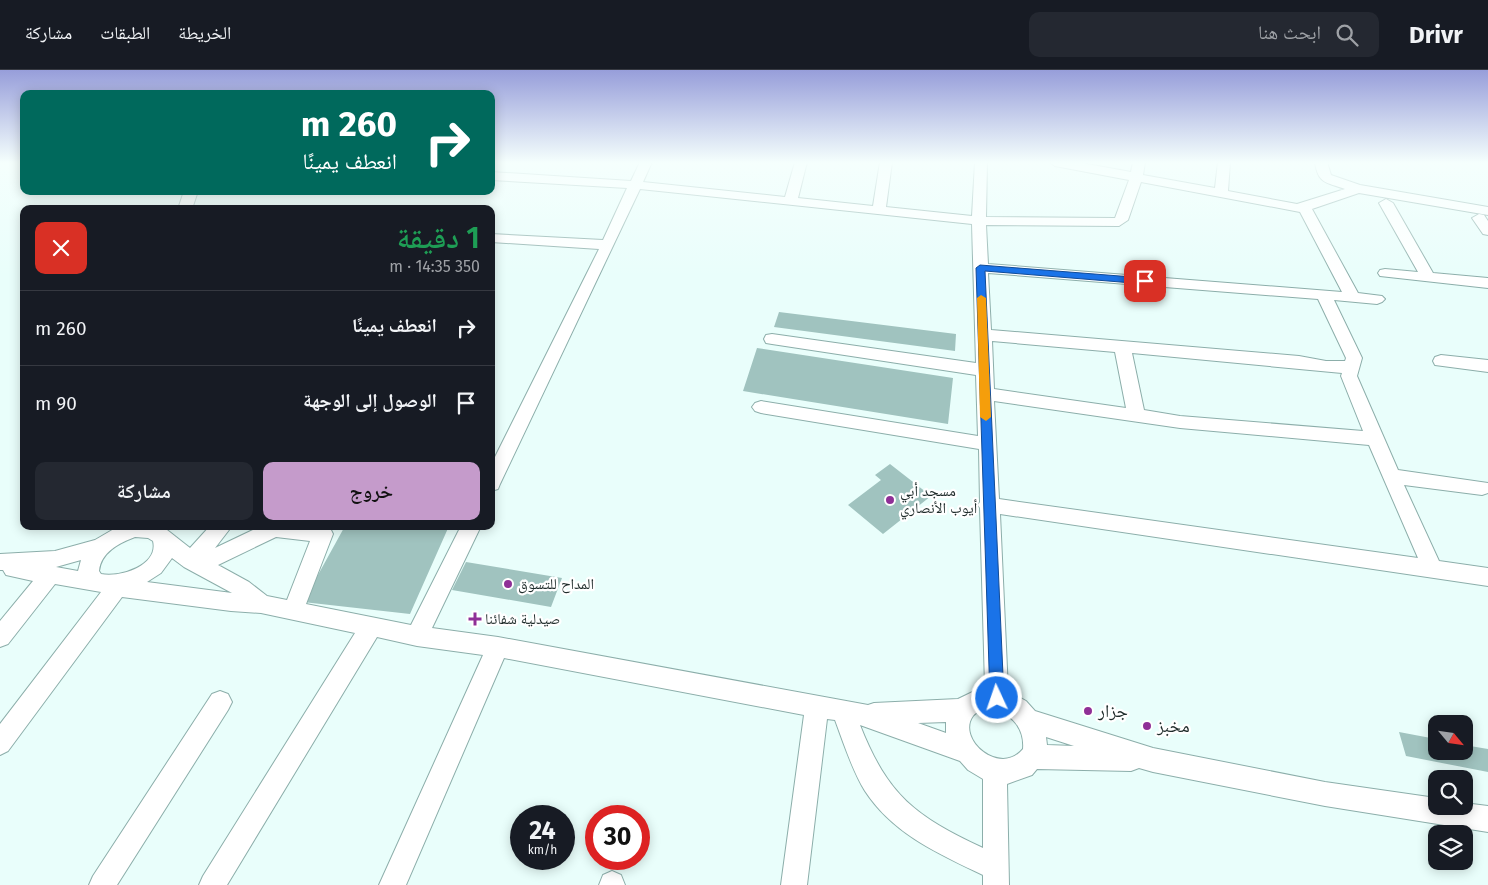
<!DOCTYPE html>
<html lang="ar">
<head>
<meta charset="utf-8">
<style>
	:root { --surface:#171b24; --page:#242831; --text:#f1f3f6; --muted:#9ea1a6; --line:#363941; --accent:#c59bcb }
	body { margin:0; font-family:"Fira Sans","Noto Naskh Arabic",sans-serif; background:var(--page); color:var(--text); direction:rtl; height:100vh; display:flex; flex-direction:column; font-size:19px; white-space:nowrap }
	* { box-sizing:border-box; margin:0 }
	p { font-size:16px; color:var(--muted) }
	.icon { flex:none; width:28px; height:28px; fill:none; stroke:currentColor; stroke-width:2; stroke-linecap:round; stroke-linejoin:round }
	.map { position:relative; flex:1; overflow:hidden; direction:ltr }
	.panel { position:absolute; left:20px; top:135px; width:475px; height:325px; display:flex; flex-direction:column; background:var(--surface); border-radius:10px; box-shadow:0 2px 12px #0003; direction:rtl }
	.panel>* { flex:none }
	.hud { position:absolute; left:20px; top:20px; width:475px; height:105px; border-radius:10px; box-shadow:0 2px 12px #0003; direction:rtl; background:#00695c; color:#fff; overflow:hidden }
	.needle { width:32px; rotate:119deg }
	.controls { position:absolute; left:1428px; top:645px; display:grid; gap:10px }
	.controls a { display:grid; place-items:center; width:45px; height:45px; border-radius:10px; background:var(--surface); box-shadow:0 2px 12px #0003; font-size:25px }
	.speed { position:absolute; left:510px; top:735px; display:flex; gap:10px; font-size:25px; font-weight:700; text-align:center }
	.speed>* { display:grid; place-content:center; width:65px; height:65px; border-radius:50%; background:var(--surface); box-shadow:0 2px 12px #0003; line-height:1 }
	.speed small { font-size:12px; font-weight:400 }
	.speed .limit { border:8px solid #d22; background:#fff; color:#111 }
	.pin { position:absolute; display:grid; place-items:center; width:42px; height:42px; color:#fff; margin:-21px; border-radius:10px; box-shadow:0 2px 8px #0006 }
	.me { position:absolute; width:55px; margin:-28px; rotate:357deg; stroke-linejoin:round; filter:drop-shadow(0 0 4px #0008) }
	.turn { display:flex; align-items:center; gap:18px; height:105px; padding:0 15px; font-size:22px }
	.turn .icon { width:65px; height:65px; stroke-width:2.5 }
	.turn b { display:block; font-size:35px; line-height:42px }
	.round { display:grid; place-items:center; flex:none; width:52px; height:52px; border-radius:10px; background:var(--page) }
	.head { display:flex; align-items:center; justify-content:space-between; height:85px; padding:0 15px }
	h1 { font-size:30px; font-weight:600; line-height:38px; color:#1e9e55 }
	.action { display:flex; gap:10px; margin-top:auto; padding:10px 15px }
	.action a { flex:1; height:58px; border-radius:10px; background:var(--accent); color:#111; font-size:20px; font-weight:600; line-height:58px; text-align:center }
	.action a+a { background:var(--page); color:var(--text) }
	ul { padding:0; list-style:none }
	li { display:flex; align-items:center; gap:15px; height:75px; padding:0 15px; border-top:1px solid var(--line) }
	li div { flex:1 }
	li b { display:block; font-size:19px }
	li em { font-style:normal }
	header { display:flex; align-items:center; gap:30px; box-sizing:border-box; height:70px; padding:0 25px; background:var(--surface); border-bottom:1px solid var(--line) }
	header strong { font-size:24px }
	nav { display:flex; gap:28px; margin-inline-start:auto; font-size:18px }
	.search { width:350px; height:45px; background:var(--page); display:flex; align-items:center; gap:12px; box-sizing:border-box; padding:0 18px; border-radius:10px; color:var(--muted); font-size:19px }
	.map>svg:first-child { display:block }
	.building { fill:#a0c3bf }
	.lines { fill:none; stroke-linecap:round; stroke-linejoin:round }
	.minor-casing { stroke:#8caeaa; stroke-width:2 }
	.minor { fill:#fff; fill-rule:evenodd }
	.route { fill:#1a73e8; stroke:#114b97 }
	.slow { fill:#f59e0b }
	.poi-dot { fill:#8f2f97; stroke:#fff; stroke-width:2 }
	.labels { text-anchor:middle; stroke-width:4.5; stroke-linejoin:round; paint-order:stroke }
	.poi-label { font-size:15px; fill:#1e2b2a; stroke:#fff; text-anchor:start }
	.near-poi-label { font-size:18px; fill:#1e2b2a; stroke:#fff; text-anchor:start }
</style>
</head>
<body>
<header>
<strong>Drivr</strong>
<div class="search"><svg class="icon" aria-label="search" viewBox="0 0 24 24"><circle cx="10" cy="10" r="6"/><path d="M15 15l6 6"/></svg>ابحث هنا</div>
<nav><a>الخريطة</a><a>الطبقات</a><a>مشاركة</a></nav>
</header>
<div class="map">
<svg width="1488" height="815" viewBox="0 0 1488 815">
	<rect width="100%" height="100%" fill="#e9fefb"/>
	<path class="building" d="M779 242 956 264 955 281 774 257Z
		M757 278 953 308 948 354 743 321Z
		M890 394 931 426 883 464 848 435 881 410 875 405Z
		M345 456H449L410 544 303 532Z
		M466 492 562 508 551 537 452 520Z
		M1399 662 1436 669V681H1464V675L1488 679V702L1406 686Z"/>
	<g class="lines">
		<defs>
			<path id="minor" d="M640 92H652L643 112 785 127 795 92H807L798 128 873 136 880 92H892L886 137 972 146 975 92H987L986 147 1115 148 1129 110 1055 96 1049 92H1076L1131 102 1133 92H1145L1143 105 1215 118 1218 92H1230L1228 121 1297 134 1345 119C1326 112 1318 114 1315 92H1327L1331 105 1360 115 1488 137V145L1359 123 1312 139 1358 223 1382 226 1385 229 1382 232 1377 234 1334 230 1362 288 1357 306 1398 400 1488 413V423L1482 425 1404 415 1439 491 1488 498V516L1000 444 1008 621 1026 631 1035 641 1153 678 1325 712 1436 728V736H1464V733L1488 736V762L1325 736 1153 702 1139 698 1131 701 1037 699 1032 705 1007 714 1009 815H983V805C939 784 893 764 865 721 852 700 844 674 835 650L827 649 807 815H781L804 645 504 588 406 815H379L483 585 417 576 377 567 227 815H199L203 806 355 563 261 543 231 541 122 527 8 681 0 685V654L101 522 55 514 8 574 0 577V551L33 511 6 505 3 500H0V484L55 481 95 470 119 456H162L190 478 210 456H232L215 478 261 456H324L330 458 333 464 306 534 411 555 461 456H481L432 558 498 567 868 635 874 633 958 629 985 616 980 438 978 435 980 432 979 379 761 343 755 341 752 337 755 333 761 331 978 366 976 305 772 274 766 273 764 269 766 265 772 264 976 293 972 154 640 119 500 414 498 419 491 421V395L599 179 491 172V164L603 170 627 118 491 110V102L631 111ZM1141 112 1300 142 1342 222 988 194 986 155 1119 156 1128 150ZM988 203 1318 229 1346 288 1345 291H1326L1299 286 991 260ZM992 271 1115 282 1126 338 994 319ZM1132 283 1342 303 1341 306 1363 361 1180 346 1144 340ZM994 331 1180 358 1369 375 1418 488 999 429ZM135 467 148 468 153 471C159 495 121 508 101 504L99 501C101 482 119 473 135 467ZM276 467 310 471 287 530 267 526 249 512 218 495ZM172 488 184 497 232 523 147 512 161 503ZM81 490 78 501 56 497ZM986 638C1008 640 1025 656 1023 679 1000 707 956 669 973 646 976 642 982 640 986 638ZM946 652V663L918 653ZM860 655 960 691 968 700 983 709V778C915 746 888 726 860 655ZM1046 667 1074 676 1047 675Z
				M184 121H198L192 139H178Z
				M1386 129 1393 133 1433 203 1488 208V218L1380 206 1378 203 1380 200 1385 199 1418 202 1379 133Z
				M1479 144 1484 145 1488 151V165L1483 164 1472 148Z
				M1441 285 1488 290V302L1435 295 1433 291 1435 287Z
				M220 621 228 624 232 632 228 640 117 815H89L93 806 212 624Z
				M612 801 621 805 625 815H599L603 805Z"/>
		</defs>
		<use href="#minor" class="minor-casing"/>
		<use href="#minor" class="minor"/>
	</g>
	<linearGradient id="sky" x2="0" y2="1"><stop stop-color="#979eda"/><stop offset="0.45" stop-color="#f5fffd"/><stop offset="1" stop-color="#f5fffd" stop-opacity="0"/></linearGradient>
	<rect width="1488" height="206" fill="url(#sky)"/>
	<path class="route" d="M980 195 1145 208 1149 211 1145 214 985 201 1004 628 1002 633 997 634 992 633 990 628 976 198Z"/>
	<path class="slow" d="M981 225 986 228 991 347 986 351 980 347 977 228Z"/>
	<g class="poi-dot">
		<circle cx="890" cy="430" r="5"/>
		<circle cx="508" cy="514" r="5"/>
		<path d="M472.5 541.5h5v5h5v5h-5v5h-5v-5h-5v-5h5z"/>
		<circle cx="1088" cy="641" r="5"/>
		<circle cx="1147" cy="656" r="5"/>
	</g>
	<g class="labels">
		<g class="poi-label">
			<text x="900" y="426">مسجد أبي<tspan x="900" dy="17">أيوب الأنصاري</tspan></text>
			<text x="518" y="519">المداح للتسوق</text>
			<text x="485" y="554">صيدلية شفائنا</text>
		</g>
		<g class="near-poi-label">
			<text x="1098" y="647">جزار</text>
			<text x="1157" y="662">مخبز</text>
		</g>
	</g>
</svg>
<div class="controls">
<a><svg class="needle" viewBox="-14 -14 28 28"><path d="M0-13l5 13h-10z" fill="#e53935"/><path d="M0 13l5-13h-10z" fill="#9ea1a6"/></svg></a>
<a><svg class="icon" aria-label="search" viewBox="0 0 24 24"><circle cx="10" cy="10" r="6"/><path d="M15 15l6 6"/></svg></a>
<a><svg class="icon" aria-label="layers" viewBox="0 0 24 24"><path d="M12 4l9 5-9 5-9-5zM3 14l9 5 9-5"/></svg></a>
</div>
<div class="speed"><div>24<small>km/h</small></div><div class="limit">30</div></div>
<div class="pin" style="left:1145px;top:211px;background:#d93025"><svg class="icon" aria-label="arrive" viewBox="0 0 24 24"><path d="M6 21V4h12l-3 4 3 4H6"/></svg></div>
<svg class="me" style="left:997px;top:628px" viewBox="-20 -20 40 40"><circle r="17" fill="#1a73e8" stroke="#fff" stroke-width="3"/><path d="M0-11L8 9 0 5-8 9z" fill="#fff"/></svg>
<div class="hud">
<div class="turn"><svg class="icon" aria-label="right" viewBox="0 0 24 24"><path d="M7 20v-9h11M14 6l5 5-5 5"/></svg><div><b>260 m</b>انعطف يمينًا</div></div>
</div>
<section class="panel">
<div class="head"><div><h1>1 دقيقة</h1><p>350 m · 14:35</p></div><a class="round" style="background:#d93025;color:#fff"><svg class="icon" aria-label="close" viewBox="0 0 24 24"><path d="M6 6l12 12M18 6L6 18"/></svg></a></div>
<ul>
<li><svg class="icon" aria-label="right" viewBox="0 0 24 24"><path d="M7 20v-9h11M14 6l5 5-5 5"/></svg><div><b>انعطف يمينًا</b></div><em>260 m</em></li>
<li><svg class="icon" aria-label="arrive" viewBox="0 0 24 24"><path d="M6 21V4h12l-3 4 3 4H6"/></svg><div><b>الوصول إلى الوجهة</b></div><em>90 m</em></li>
</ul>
<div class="action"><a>خروج</a><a>مشاركة</a></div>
</section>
</div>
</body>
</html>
